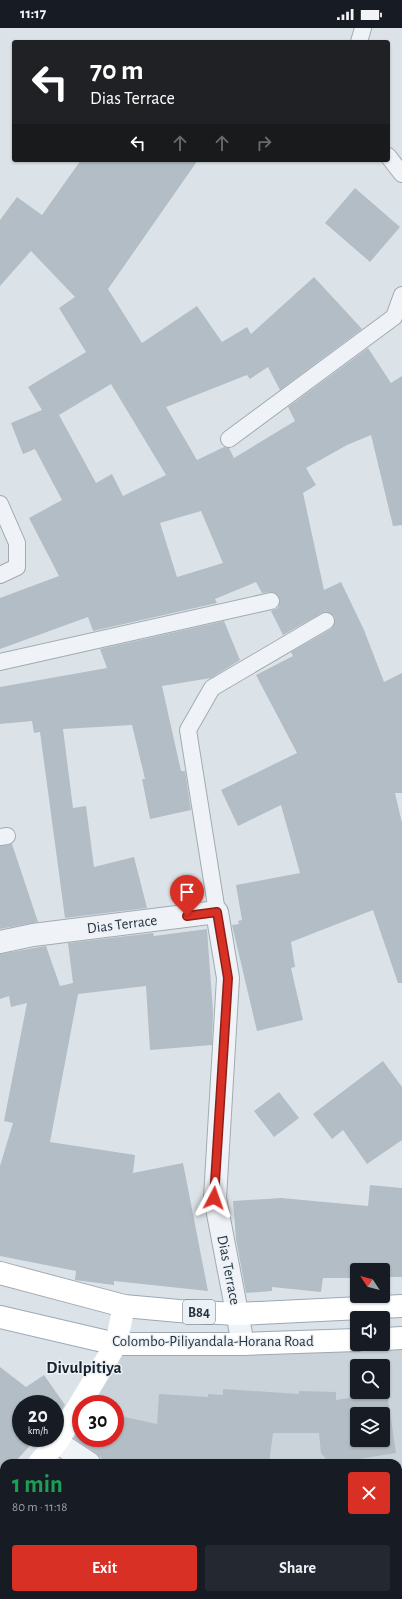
<!DOCTYPE html>
<html lang="en">
<head>
<meta charset="utf-8">
<style>
	:root { --surface:#171b24; --page:#242831; --text:#f1f3f6; --muted:#9ea1a6; --accent:#d93025 }
	body { margin:0; font-family:"Alegreya Sans",sans-serif; background:var(--page); color:var(--text); height:100vh; display:flex; flex-direction:column; font-size:15px; white-space:nowrap }
	* { box-sizing:border-box; margin:0 }
	p { font-size:13px; color:var(--muted) }
	.icon { flex:none; width:22px; height:22px; fill:none; stroke:currentColor; stroke-width:2; stroke-linecap:round; stroke-linejoin:round }
	.map { position:relative; flex:1; overflow:hidden }
	.drawer { position:absolute; left:0px; top:1431px; width:402px; height:140px; display:flex; flex-direction:column; background:var(--surface); border-radius:12px 12px 0 0; box-shadow:0 1px 3px #0004 }
	.drawer>* { flex:none }
	.top-card { position:absolute; left:12px; top:12px; width:378px; height:122px; border-radius:4px; box-shadow:0 1px 3px #0004; background:#202124; color:#fff; overflow:hidden }
	.needle { width:26px; rotate:306deg }
	.buttons { position:absolute; left:350px; top:1235px; display:grid; gap:8px }
	.buttons a { display:grid; place-items:center; width:40px; height:40px; border-radius:4px; background:var(--surface); box-shadow:0 1px 3px #0004; font-size:20px }
	.speed { position:absolute; left:12px; top:1367px; display:flex; gap:8px; font-size:20px; font-weight:700; text-align:center }
	.speed>* { display:grid; place-content:center; width:52px; height:52px; border-radius:50%; background:var(--surface); box-shadow:0 1px 3px #0004; line-height:1 }
	.speed small { font-size:10px; font-weight:400 }
	.speed .limit { border:6px solid #d22; background:#fff; color:#111 }
	.pin { position:absolute; display:grid; place-items:center; width:34px; height:34px; color:#fff; margin:-41px -17px; border-radius:50% 50% 50% 0; rotate:-45deg; box-shadow:0 0 4px #0007 }
	.pin .icon { rotate:45deg }
	.me { position:absolute; width:44px; margin:-22px; rotate:4deg; stroke-linejoin:round; filter:drop-shadow(0 0 3px #0008) }
	.turn { display:flex; align-items:center; gap:14px; height:84px; padding:0 12px; font-size:18px }
	.turn .icon { width:52px; height:52px; stroke-width:2.5 }
	.turn b { display:block; font-size:28px; line-height:34px }
	.lanes { display:flex; align-items:center; height:38px; padding:0 12px; background:#0003; justify-content:center; gap:20px; direction:ltr }
	.lanes .off { opacity:.35 }
	.round { display:grid; place-items:center; flex:none; width:42px; height:42px; border-radius:4px; background:var(--page) }
	.headline { display:flex; align-items:center; justify-content:space-between; height:68px; padding:0 12px }
	h1 { font-size:24px; font-weight:700; line-height:30px; color:#1e9e55 }
	.action { display:flex; gap:8px; margin-top:auto; padding:8px 12px }
	.action a { flex:1; height:46px; border-radius:4px; background:var(--accent); color:#fff; font-size:16px; font-weight:700; line-height:46px; text-align:center }
	.action a+a { background:var(--page); color:var(--text) }
	.status { display:flex; justify-content:space-between; align-items:center; height:28px; padding:0 20px; background:var(--surface); direction:ltr }
	.status svg { height:11px; fill:currentColor }
	.map>svg:first-child { display:block }
	.built { fill:#cad2da; fill-rule:evenodd }
	.building { fill:#b3bdc5; fill-rule:evenodd }
	.lines { fill:none; stroke-linecap:round; stroke-linejoin:round }
	.lane-casing { stroke:#a1abb2; stroke-width:18 }
	.street-casing { stroke:#a1abb2; stroke-width:24 }
	.primary-casing { stroke:#9ba9b4; stroke-width:24 }
	.lane { stroke:#eff2f6; stroke-width:16 }
	.street { stroke:#eff2f6; stroke-width:22 }
	.secondary { stroke:#fff; stroke-width:22 }
	.primary { stroke:#fff; stroke-width:22 }
	.route-casing { stroke:#8d1f18; stroke-width:10 }
	.route { stroke:#d93025; stroke-width:7 }
	.labels { text-anchor:middle; stroke-width:3; stroke-linejoin:round; paint-order:stroke }
	.shield { fill:#ecf1f5; stroke:#616c76; stroke-width:1 }
	.shield-label { font-size:14px; font-weight:bold; fill:#25333f }
	.street-label { font-size:15px; fill:#25333f; stroke:#ecf1f5 }
	.quarter-label { font-size:17px; font-weight:bold; fill:#18242f; stroke:#ecf1f5 }
</style>
</head>
<body>
<div class="status"><b>11:17</b><svg viewBox="0 0 49 12"><path d="M0 12V9h3v3zM5 12V6h3v6zM10 12V3h3v9zM15 12V0h3v12zM26 1h20v11H26zM47 4h2v5h-2z"/></svg></div>
<div class="map">
<svg width="402" height="1571" viewBox="0 0 402 1571">
	<rect width="100%" height="100%" fill="#dce3e8"/>
	<path class="built" d="M402 1317V1510H398V1435H89L57 1414 114 1321 233 1323ZM357 1338H383V1364H357ZM81 1376H115V1410H81ZM357 1386H383V1412H357Z"/>
	<path class="building" d="M81 132H198L108 261 142 315 197 278 222 314 247 299 251 306 314 249 362 301 280 362 268 339 250 351 247 347 166 379 197 432 224 419 229 420 234 430 295 393 288 379 368 320 391 355 402 348V497L393 498 371 407 347 417 306 440 316 457 303 465 324 562 341 554 364 602 384 654 402 645V765H395L402 795V955H398L373 882 291 914 295 939 291 940 303 992 257 1003 232 897 239 896 238 893 242 892 236 857 300 845 281 777 238 798 221 762 297 725 256 647 293 628 291 624 331 601 335 593 334 588 326 584 322 585 283 607 271 583 278 580 280 571 273 564 262 565 256 554 215 571 217 575 93 603 88 589 0 621V570L59 548 29 490 62 472 35 421 23 426 11 395 42 382 28 359 86 324 59 280 75 269 31 223 0 258V192L17 169 42 187ZM111 356 166 447 123 468 112 446 96 455 59 387ZM201 483 223 535 177 549 160 495Z
		M355 160 400 199 370 234 325 195Z
		M224 593 240 632 211 650 162 658 181 743H185L191 782 150 791 142 751H145L132 697 63 701 73 780 86 778 94 839 134 829 147 880 65 890 40 704 34 705 32 693 0 696V659L107 640 100 621Z
		M12 816 38 894 0 901V818Z
		M207 901 213 984 212 1017 150 1022 146 958 78 966 50 1114 135 1127 133 1145 183 1135 208 1263 114 1253V1257L75 1252 76 1243 0 1228V1138L13 1095 4 1093 27 975 11 979 9 968 0 971V926L46 918 60 958 73 955 68 915 153 905 154 908Z
		M383 1033 402 1059V1112L367 1136 343 1102 332 1111 313 1086Z
		M279 1064 299 1090 274 1109 254 1083Z
		M370 1157 402 1160V1249H383V1242H357V1250H323L321 1264 272 1259V1263L246 1265 236 1211 233 1173 281 1170 368 1178Z
		M0 1339 26 1359 44 1347 65 1377 55 1393V1376H21V1410H37L14 1435H4V1446L0 1450Z
		M223 1361 299 1366V1363L336 1364V1372L387 1364 396 1425 358 1431 359 1435H329L321 1425 319 1405H273L269 1435H107L96 1425 74 1410 80 1400 81 1410H115V1387L157 1396 159 1366 208 1369V1366L223 1367ZM357 1386H383V1412H357Z"/>
	<g class="lines">
		<defs>
			<path id="lane" d="M359 14 363 0
				M388 128 402 146
				M229 411 394 289 402 267
				M0 476 17 515V539L0 547
				M0 634 271 573
				M0 809 7 808
				M217 884 188 702 212 660 326 593"/>
			<path id="street" d="M0 914 33 907 217 884 228 950 215 1170 243 1316
				M57 1414 89 1435
				M288 1567 294 1571"/>
			<path id="primary" d="M0 1245 124 1278 179 1283 238 1286 402 1278
				M0 1289 116 1316H243L357 1312
				M383 1311 402 1310"/>
		</defs>
		<use href="#lane" class="lane-casing"/>
		<use href="#street" class="street-casing"/>
		<use href="#primary" class="primary-casing"/>
		<use href="#lane" class="lane"/>
		<use href="#street" class="street"/>
		<path class="secondary" d="M39 1435 57 1414 116 1316 124 1278
			M0 1482 4 1477"/>
		<use href="#primary" class="primary"/>
	</g>
	<g class="lines">
		<defs>
			<path id="route" d="M187 888 217 884 228 950 214 1170"/>
		</defs>
		<use href="#route" class="route-casing"/>
		<use href="#route" class="route"/>
	</g>
	<g class="labels">
		<rect class="shield" x="183" y="1272" width="32" height="24" rx="3"/>
		<g class="shield-label">
			<text x="199" y="1289">B84</text>
		</g>
		<g class="street-label">
			<text transform="translate(122 896) rotate(-7)" y="5">Dias Terrace</text>
			<text transform="translate(229 1242) rotate(79)" y="5">Dias Terrace</text>
			<text x="213" y="1318">Colombo-Piliyandala-Horana Road</text>
		</g>
		<g class="quarter-label">
			<text x="84" y="1345">Divulpitiya</text>
		</g>
	</g>
</svg>
<div class="buttons">
<a><svg class="needle" viewBox="-14 -14 28 28"><path d="M0-13l5 13h-10z" fill="#e53935"/><path d="M0 13l5-13h-10z" fill="#9ea1a6"/></svg></a>
<a><svg class="icon" aria-label="sound" viewBox="0 0 24 24"><path d="M4 9h4l5-4v14l-5-4H4zM17 9q2 3 0 6"/></svg></a>
<a><svg class="icon" aria-label="search" viewBox="0 0 24 24"><circle cx="10" cy="10" r="6"/><path d="M15 15l6 6"/></svg></a>
<a><svg class="icon" aria-label="layers" viewBox="0 0 24 24"><path d="M12 4l9 5-9 5-9-5zM3 14l9 5 9-5"/></svg></a>
</div>
<div class="speed"><div>20<small>km/h</small></div><div class="limit">30</div></div>
<div class="pin" style="left:187px;top:888px;background:#d93025"><svg class="icon" aria-label="arrive" viewBox="0 0 24 24"><path d="M6 21V4h12l-3 4 3 4H6"/></svg></div>
<svg class="me" style="left:214px;top:1170px" viewBox="-20 -20 40 40"><path d="M0-17L14 15 0 8-14 15z" fill="#d93025" stroke="#fff" stroke-width="4"/></svg>
<div class="top-card">
<div class="turn"><svg class="icon" aria-label="left" viewBox="0 0 24 24"><path d="M17 20v-9H6M10 6l-5 5 5 5"/></svg><div><b>70 m</b>Dias Terrace</div></div>
<div class="lanes"><svg class="icon" aria-label="left" viewBox="0 0 24 24"><path d="M17 20v-9H6M10 6l-5 5 5 5"/></svg><svg class="icon off" aria-label="ahead" viewBox="0 0 24 24"><path d="M12 20V5M6 11l6-6 6 6"/></svg><svg class="icon off" aria-label="ahead" viewBox="0 0 24 24"><path d="M12 20V5M6 11l6-6 6 6"/></svg><svg class="icon off" aria-label="right" viewBox="0 0 24 24"><path d="M7 20v-9h11M14 6l5 5-5 5"/></svg></div>
</div>
<section class="drawer">
<div class="headline"><div><h1>1 min</h1><p>80 m · 11:18</p></div><a class="round" style="background:#d93025;color:#fff"><svg class="icon" aria-label="close" viewBox="0 0 24 24"><path d="M6 6l12 12M18 6L6 18"/></svg></a></div>
<div class="action"><a>Exit</a><a>Share</a></div>
</section>
</div>
</body>
</html>
